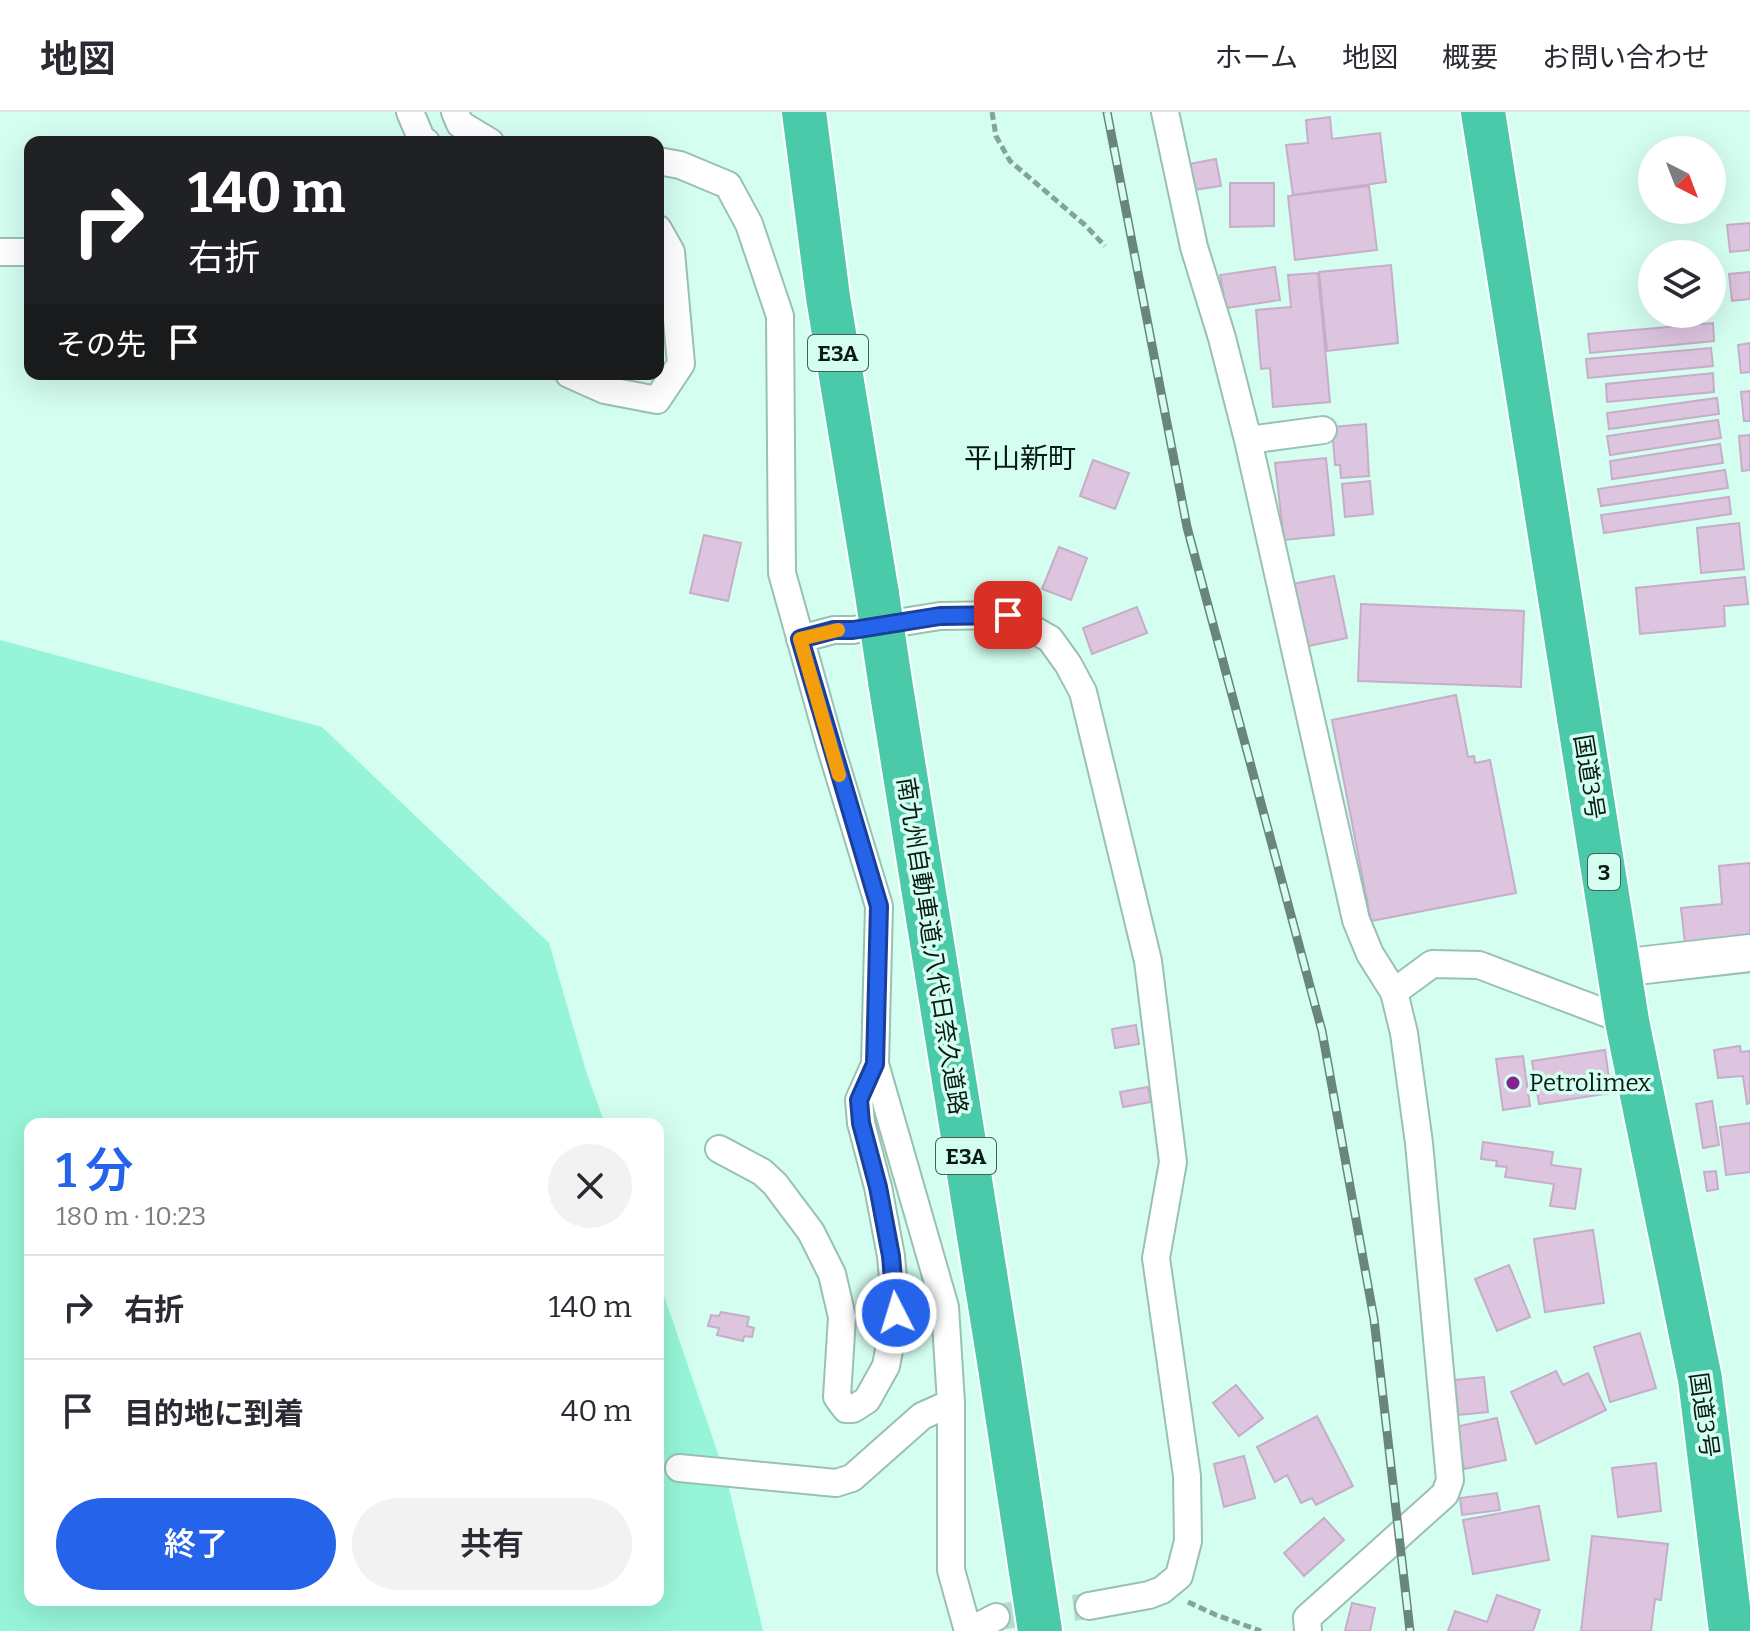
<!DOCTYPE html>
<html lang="ja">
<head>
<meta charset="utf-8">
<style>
	:root { --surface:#fff; --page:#f2f2f3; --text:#2b2b33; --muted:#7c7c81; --line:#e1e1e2; --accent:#2563eb }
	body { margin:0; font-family:Bitter,"Noto Sans JP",serif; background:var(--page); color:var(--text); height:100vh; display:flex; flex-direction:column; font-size:30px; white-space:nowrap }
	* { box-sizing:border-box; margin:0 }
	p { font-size:26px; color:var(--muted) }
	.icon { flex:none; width:44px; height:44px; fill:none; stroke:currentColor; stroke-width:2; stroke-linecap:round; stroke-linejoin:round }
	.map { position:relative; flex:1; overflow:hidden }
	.details { position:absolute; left:24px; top:1006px; width:640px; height:488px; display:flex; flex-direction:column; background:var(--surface); border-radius:16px; box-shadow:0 8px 32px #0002 }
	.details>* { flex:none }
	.hud { position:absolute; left:24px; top:24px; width:640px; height:244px; border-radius:16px; box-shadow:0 8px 32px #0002; background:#202124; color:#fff; overflow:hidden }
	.needle { width:52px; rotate:138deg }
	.controls { position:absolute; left:1638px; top:24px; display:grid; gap:16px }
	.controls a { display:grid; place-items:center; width:88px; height:88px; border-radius:50%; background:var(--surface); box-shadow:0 8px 32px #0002; font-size:40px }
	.pin { position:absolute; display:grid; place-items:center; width:68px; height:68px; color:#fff; margin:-34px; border-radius:16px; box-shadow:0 4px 12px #0006 }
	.me { position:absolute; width:88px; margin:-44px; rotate:355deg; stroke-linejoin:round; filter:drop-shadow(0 0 6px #0008) }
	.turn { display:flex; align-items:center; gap:28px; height:168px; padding:0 32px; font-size:36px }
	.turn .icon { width:104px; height:104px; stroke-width:2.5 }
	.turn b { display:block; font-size:56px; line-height:68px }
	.then { display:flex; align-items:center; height:76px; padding:0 32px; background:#0003; gap:16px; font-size:30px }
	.round { display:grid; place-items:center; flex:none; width:84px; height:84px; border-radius:42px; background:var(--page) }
	.head { display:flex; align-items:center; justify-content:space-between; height:136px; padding:0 32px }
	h1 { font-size:48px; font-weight:600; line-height:60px; color:var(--accent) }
	.primary-button { display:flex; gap:16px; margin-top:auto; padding:16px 32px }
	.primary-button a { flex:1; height:92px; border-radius:48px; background:var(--accent); color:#fff; font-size:32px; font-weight:600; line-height:92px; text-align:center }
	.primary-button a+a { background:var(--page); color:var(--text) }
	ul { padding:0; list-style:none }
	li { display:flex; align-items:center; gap:24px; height:104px; padding:0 32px; border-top:2px solid var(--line) }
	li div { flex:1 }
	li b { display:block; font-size:30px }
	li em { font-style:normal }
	header { display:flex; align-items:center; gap:48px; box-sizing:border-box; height:112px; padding:0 40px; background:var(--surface); border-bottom:2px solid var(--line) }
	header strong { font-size:38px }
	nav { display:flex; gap:44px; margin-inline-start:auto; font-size:28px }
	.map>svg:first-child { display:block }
	.green { fill:#96f5d8 }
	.building { fill:#ddc4df; stroke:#c6adc8; stroke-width:2 }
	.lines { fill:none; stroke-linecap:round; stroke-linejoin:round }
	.street-tunnel { stroke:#b6dccf; stroke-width:26; stroke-dasharray:26 13; stroke-linecap:butt }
	.street-casing { stroke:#99c1b3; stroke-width:30 }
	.secondary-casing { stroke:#99c1b3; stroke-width:40 }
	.highway-casing { stroke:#fff; stroke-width:48 }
	.path { stroke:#84a499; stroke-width:5; stroke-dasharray:8 4; stroke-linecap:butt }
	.street { stroke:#fff; stroke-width:26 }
	.secondary { stroke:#fff; stroke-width:36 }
	.highway { stroke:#4bcaa9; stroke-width:44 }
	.rail-casing { stroke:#69857c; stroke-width:9 }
	.rail { stroke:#d4fef0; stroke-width:6; stroke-dasharray:18; stroke-linecap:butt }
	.highway-bridge-casing { stroke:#fff; stroke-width:48; stroke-linecap:butt }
	.highway-bridge { stroke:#4bcaa9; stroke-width:44 }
	.route-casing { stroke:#184099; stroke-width:20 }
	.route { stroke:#2563eb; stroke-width:14 }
	.slow { stroke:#f59e0b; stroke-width:14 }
	.poi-dot { fill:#83238e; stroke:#d4fef0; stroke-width:3 }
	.labels { text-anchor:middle; stroke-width:7; stroke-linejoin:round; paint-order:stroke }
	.shield { fill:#d4fef0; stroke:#475e57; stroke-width:2 }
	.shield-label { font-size:22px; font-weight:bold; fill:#0a1a15 }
	.street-label { font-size:24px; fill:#0a1a15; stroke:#d4fef0 }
	.poi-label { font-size:24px; fill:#0a1a15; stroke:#d4fef0; text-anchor:start }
	.quarter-label { font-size:28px; fill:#0a1a15; stroke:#d4fef0 }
</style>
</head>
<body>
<header>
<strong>地図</strong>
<nav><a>ホーム</a><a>地図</a><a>概要</a><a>お問い合わせ</a></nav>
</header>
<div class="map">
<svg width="1750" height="1519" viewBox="0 0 1750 1519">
	<rect width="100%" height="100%" fill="#d4fef0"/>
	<path class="green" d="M0 528 322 615 549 831 586 959 605 1012H30V1488H658V1166L727 1368 763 1519H0Z"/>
	<path class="building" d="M1330 5 1332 27 1380 21 1386 70 1293 83 1286 33 1308 31 1306 8Z
		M1216 47 1221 74 1193 78 1189 52Z
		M1230 71H1274V114L1230 115Z
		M1369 74 1377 138 1295 148 1288 84Z
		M1750 111V138L1730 140 1727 113Z
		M1391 153 1398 231 1327 239 1319 160Z
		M1275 155 1280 188 1226 196 1220 163Z
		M1750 160V187L1732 189 1729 162Z
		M1318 161 1330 290 1273 295 1270 256 1261 257 1256 198 1291 195 1288 163Z
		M1713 211 1714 229 1590 241 1588 222Z
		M1750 231V260L1741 261 1738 233Z
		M1711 236 1713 254 1588 266 1586 247Z
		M1713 261 1714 280 1607 290 1606 272Z
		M1750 279V309H1744L1741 280Z
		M1717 286 1719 302 1609 317 1607 301Z
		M1718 308 1721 326 1610 343 1607 324Z
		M1366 312 1369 364 1341 366 1340 353H1335L1332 315Z
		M1750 323V358L1742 359 1739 324Z
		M1720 332 1723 351 1612 367 1610 349Z
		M1326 346 1334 423 1284 428 1275 351Z
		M1093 348 1129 361 1115 397 1080 384Z
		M1725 358 1728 376 1601 394 1598 377Z
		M1370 369 1373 402 1345 405 1342 372Z
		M1729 385 1731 402 1604 421 1601 403Z
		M1739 411 1744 457 1701 461 1697 416Z
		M704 423 741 431 728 489 690 481Z
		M1059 435 1087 446 1071 488 1042 477Z
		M1334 464 1347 526 1304 535 1292 472Z
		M1745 465 1748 492 1724 494 1725 514 1640 522 1636 476Z
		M1361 492 1524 499 1521 575 1358 569Z
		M1137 495 1147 521 1092 542 1083 516Z
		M1456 583 1468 645 1474 644 1475 651 1490 648 1516 781 1371 809 1332 608Z
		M1750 751V827L1685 832 1681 796 1722 792 1719 754Z
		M1136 913 1139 932 1115 936 1112 917Z
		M1740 934 1741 940 1750 939V991L1747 992 1743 964 1718 966 1714 938Z
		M1605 938 1611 981 1539 992 1532 949Z
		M1523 944 1530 994 1503 998 1496 947Z
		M1148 975 1151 990 1123 995 1120 980Z
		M1712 989 1719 1033 1703 1036 1696 992Z
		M1750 1011V1060L1726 1063 1720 1015Z
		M1483 1030 1553 1040 1551 1053 1581 1057 1575 1097 1550 1094 1554 1072 1505 1065 1507 1055 1496 1054 1497 1049 1481 1047Z
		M1716 1059 1718 1077 1707 1079 1704 1060Z
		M1593 1118 1604 1191 1545 1200 1534 1127Z
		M1509 1153 1530 1205 1497 1219 1475 1167Z
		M721 1200 749 1205 747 1214 754 1216 752 1225 744 1224 743 1229 717 1223 719 1216 708 1214 711 1203 719 1204Z
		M1640 1221 1656 1276 1610 1290 1594 1235Z
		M1556 1259 1563 1273 1588 1261 1606 1298 1536 1332 1511 1280Z
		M1484 1265 1488 1300 1458 1303 1455 1268Z
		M1236 1273 1263 1306 1239 1324 1213 1291Z
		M1317 1304 1353 1374 1316 1393 1312 1386 1301 1391 1287 1363 1275 1370 1257 1335Z
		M1497 1306 1506 1348 1464 1357 1455 1315Z
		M1244 1344 1255 1386 1224 1395 1214 1352Z
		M1656 1351 1661 1399 1618 1405 1612 1356Z
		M1497 1381 1500 1398 1462 1403 1460 1386Z
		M1539 1394 1549 1448 1473 1462 1463 1408Z
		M1324 1406 1344 1428 1304 1464 1284 1441Z
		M1592 1424 1668 1432 1661 1488 1655 1487 1651 1519H1581Z
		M1497 1483 1540 1498 1533 1519H1448L1455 1499 1487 1510Z
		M1352 1491 1375 1496 1370 1519H1345Z"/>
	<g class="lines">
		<path class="street-tunnel" d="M996 1505 1089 1494"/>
		<defs>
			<path id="street" d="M410 0 421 26 426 30
				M455 0 460 12 490 30
				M1165 0 1194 135 1222 226 1248 328 1356 808 1370 842 1394 880
				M658 49 680 53 728 73 749 112 780 204 782 461 830 633 879 794 875 952 945 1195 951 1291V1458L968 1519
				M0 140H30
				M569 262 605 278 657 288 681 252 671 140 658 117
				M1248 328 1323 318
				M800 527 834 518H853L940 504 1008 503 1050 527 1068 552 1083 580 1148 849 1173 1050 1156 1146 1187 1364 1188 1429 1179 1464 1162 1478 1149 1483 1089 1494
				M719 1037 762 1060 775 1072 811 1120 832 1162 842 1205 837 1285 846 1297H853L867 1288 886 1254 896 1201 891 1144 878 1075 861 1011 859 988 875 952
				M679 1356 836 1371 852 1366 922 1304 951 1291
				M969 1519 996 1505
				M1308 1519 1307 1506 1445 1382 1450 1368 1419 1031 1404 921 1394 880 1432 852 1479 853 1627 909"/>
			<path id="secondary" d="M1619 856 1750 841"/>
			<path id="highway" d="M804 0 828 185 877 482
				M1483 0 1627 909 1700 1267 1731 1519
				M890 569 999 1249 1040 1519"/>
		</defs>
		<use href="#street" class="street-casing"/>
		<use href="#secondary" class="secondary-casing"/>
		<use href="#highway" class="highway-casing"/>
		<path class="path" d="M992 0 996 24 1010 49 1085 113 1105 134
			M1188 1490 1216 1503 1261 1519"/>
		<use href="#street" class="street"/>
		<use href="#secondary" class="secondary"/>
		<use href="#highway" class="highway"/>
		<defs>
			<path id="rail" d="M1107 0 1187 415 1322 919 1374 1207 1410 1519"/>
		</defs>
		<use href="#rail" class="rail-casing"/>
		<use href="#rail" class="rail"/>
		<defs>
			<path id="highway-bridge" d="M877 482 890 569"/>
		</defs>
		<use href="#highway-bridge" class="highway-bridge-casing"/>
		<use href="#highway-bridge" class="highway-bridge"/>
	</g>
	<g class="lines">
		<defs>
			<path id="route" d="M896 1201 891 1144 878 1075 861 1011 859 988 875 952 879 794 800 527 834 518H853L940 504 1008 503"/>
		</defs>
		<use href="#route" class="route-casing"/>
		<use href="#route" class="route"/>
		<path class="slow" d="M838 518 800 527 839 663"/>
	</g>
	<circle class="poi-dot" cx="1513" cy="971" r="8"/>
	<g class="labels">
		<g class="shield">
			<rect x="808" y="223" width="60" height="36" rx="6"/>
			<rect x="1588" y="742" width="32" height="36" rx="6"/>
			<rect x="936" y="1026" width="60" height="36" rx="6"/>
		</g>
		<g class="shield-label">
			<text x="838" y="249">E3A</text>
			<text x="1604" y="768">3</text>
			<text x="966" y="1052">E3A</text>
		</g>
		<g class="street-label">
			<text transform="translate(1589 665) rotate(81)" y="8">国道3号</text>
			<text transform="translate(932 834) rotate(81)" y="8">南九州自動車道;八代日奈久道路</text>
			<text transform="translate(1704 1303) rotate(82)" y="8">国道3号</text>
		</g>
		<g class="poi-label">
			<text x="1529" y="979">Petrolimex</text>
		</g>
		<g class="quarter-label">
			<text x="1020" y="356">平山新町</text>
		</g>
	</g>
</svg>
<div class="controls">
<a><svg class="needle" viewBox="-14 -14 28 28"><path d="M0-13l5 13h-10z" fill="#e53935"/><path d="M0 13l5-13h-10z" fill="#7c7c81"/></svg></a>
<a><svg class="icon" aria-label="layers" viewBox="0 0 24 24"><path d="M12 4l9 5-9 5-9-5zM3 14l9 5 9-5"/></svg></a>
</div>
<div class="pin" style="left:1008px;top:503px;background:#d93025"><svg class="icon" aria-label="arrive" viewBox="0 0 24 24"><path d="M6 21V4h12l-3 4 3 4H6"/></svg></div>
<svg class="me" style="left:896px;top:1201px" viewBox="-20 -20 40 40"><circle r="17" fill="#2563eb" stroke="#fff" stroke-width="3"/><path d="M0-11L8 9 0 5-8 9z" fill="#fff"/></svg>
<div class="hud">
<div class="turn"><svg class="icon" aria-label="right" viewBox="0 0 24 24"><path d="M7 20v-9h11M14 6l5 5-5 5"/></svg><div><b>140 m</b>右折</div></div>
<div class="then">その先<svg class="icon" aria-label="arrive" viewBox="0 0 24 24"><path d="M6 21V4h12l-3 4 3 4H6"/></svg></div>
</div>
<section class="details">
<div class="head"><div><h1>1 分</h1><p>180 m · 10:23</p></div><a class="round"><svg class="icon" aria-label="close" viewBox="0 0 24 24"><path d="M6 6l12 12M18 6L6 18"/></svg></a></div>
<ul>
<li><svg class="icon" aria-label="right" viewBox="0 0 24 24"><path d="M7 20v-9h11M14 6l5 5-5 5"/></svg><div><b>右折</b></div><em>140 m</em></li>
<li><svg class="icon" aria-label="arrive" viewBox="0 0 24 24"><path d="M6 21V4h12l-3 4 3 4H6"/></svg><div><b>目的地に到着</b></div><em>40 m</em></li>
</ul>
<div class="primary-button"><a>終了</a><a>共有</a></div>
</section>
</div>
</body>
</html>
